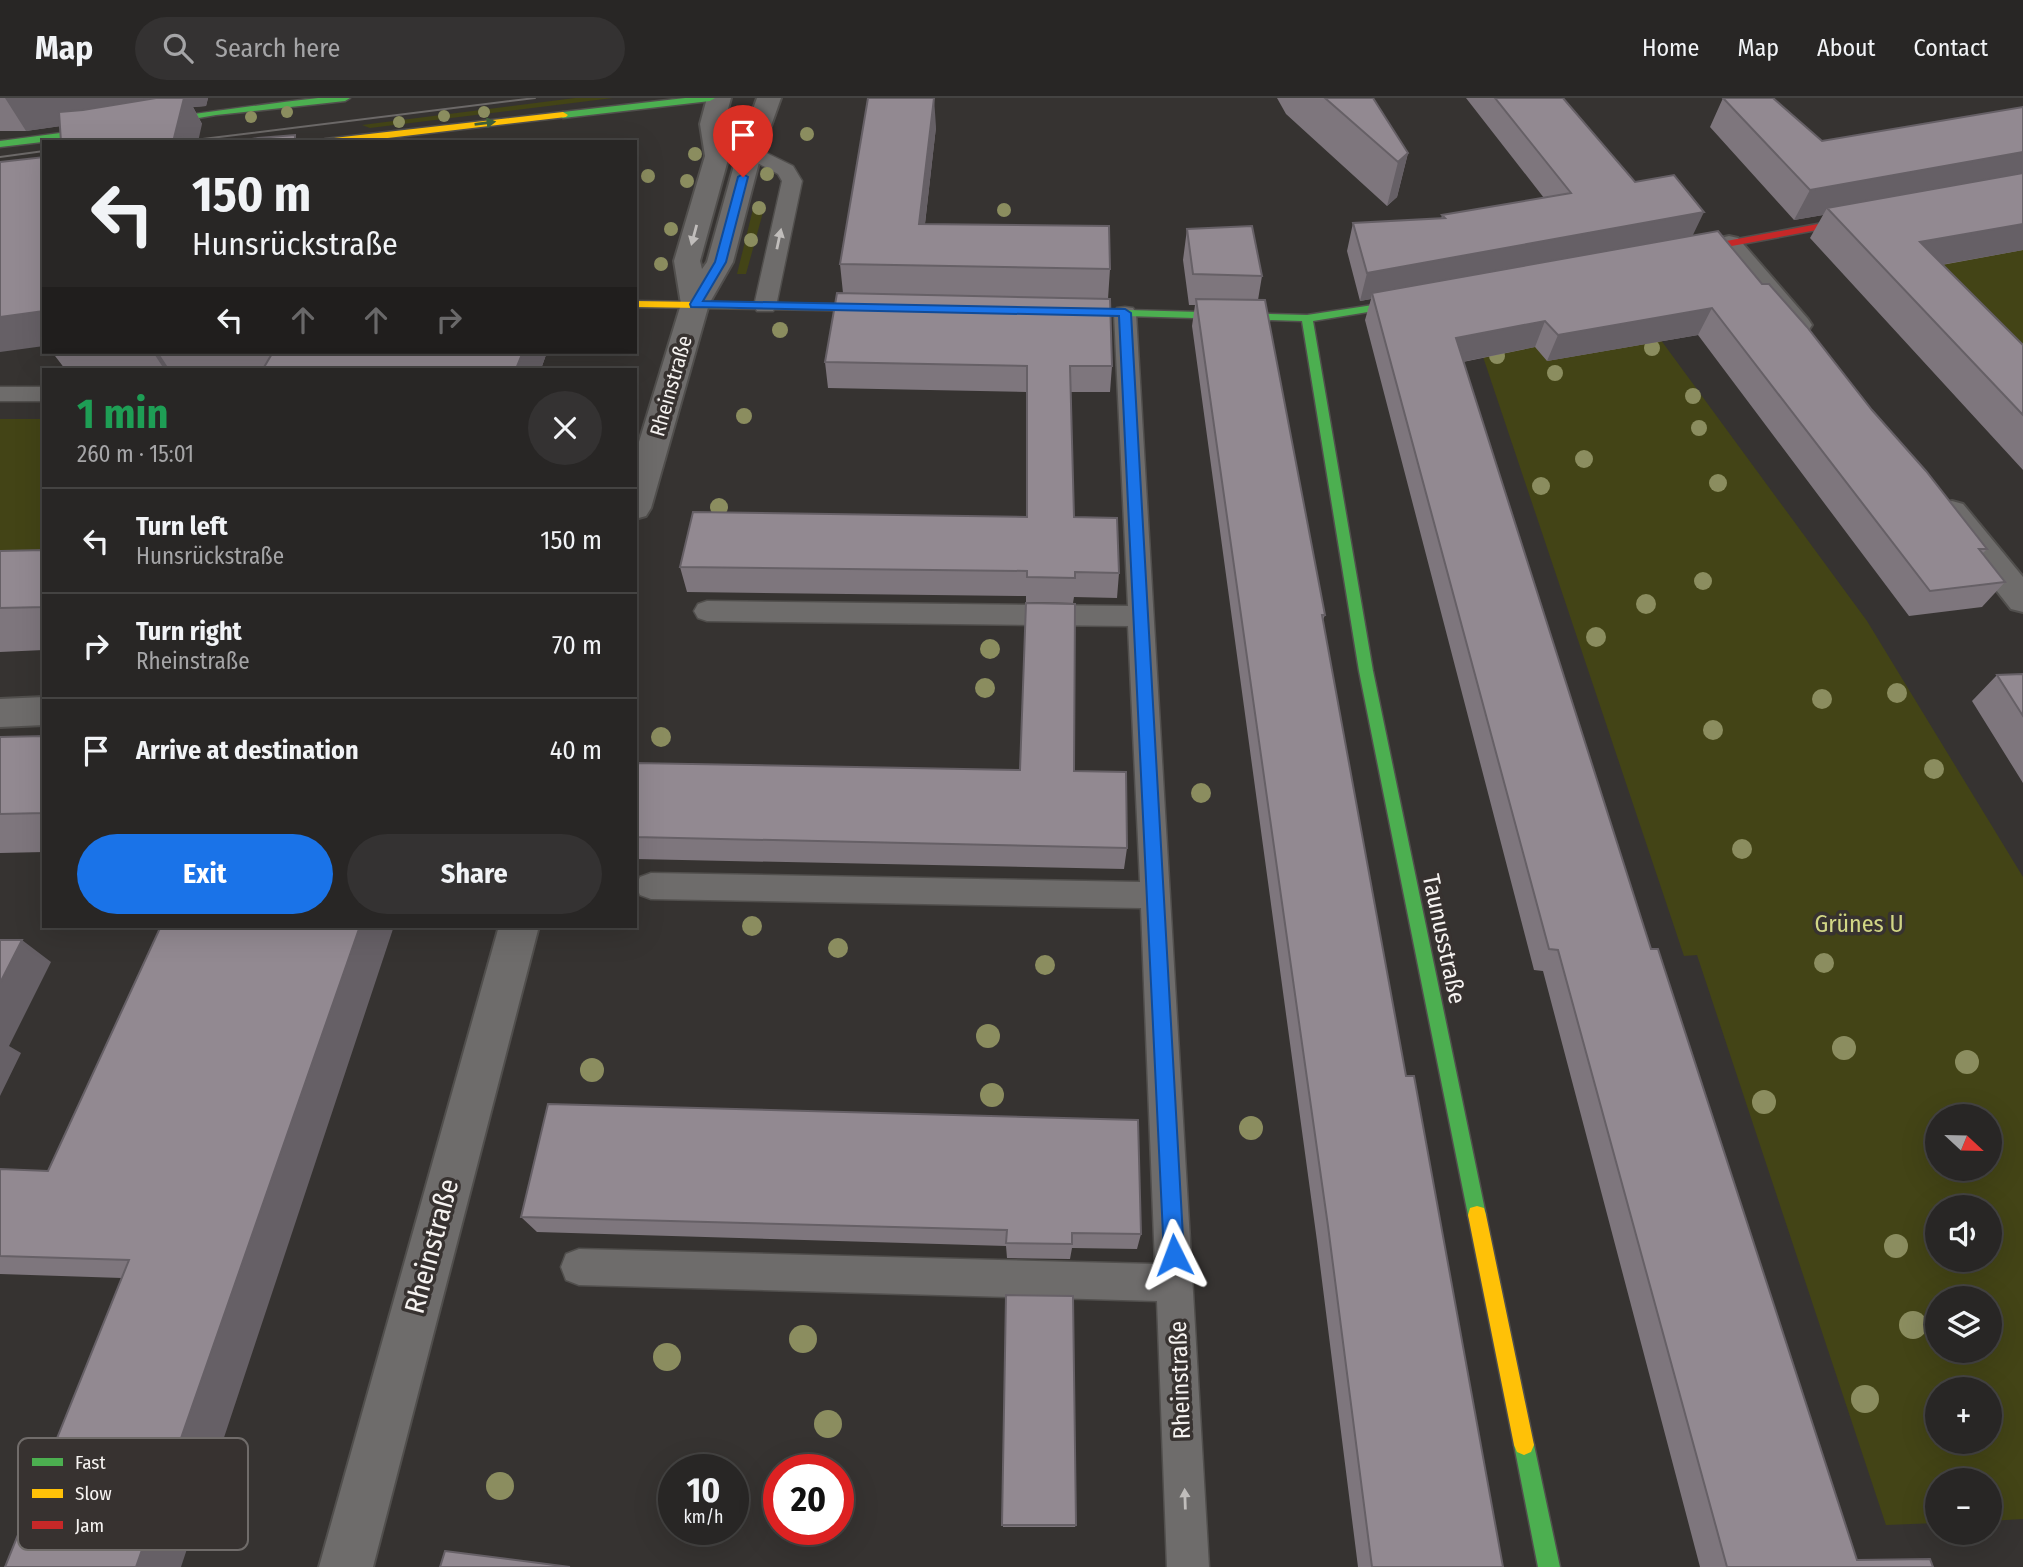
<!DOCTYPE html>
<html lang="en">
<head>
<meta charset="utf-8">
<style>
	:root { --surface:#282625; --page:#343232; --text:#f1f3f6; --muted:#a5a5a7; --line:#444342; --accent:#1a73e8 }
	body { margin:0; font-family:"Fira Sans Condensed",sans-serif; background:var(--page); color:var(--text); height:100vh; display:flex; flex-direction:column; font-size:26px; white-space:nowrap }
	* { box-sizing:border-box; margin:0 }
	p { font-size:23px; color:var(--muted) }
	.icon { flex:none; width:38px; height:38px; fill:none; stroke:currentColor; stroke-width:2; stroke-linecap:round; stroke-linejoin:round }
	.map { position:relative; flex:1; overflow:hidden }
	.sheet { position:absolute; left:42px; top:270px; width:595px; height:560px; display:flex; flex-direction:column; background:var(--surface); border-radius:0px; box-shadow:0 7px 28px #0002,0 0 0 2px var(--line) }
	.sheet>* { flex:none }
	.top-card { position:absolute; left:42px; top:42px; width:595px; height:214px; border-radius:0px; box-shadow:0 7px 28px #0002,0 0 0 2px var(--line); background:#282625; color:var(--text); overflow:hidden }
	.needle { width:46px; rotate:112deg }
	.fabs { position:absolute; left:1925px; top:1006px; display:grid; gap:14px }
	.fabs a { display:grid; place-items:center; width:77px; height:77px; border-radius:50%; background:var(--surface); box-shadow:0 7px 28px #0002,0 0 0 2px var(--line); font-size:35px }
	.speed { position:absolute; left:658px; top:1356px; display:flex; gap:14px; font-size:35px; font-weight:700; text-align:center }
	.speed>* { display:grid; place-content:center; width:91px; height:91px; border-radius:50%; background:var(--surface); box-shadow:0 7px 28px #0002,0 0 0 2px var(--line); line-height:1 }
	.speed small { font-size:18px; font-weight:400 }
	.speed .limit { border:10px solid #d22; background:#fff; color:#111 }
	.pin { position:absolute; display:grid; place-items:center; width:60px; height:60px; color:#fff; margin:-72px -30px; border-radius:50% 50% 50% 0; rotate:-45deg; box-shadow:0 0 7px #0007 }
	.pin .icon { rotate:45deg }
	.me { position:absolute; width:77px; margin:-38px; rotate:357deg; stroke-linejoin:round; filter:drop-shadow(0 0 5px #0008) }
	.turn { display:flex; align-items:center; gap:24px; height:147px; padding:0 35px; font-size:32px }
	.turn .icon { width:91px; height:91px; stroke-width:2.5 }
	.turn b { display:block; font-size:49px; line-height:60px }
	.lanes { display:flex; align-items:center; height:66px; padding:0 35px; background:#0003; justify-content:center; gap:35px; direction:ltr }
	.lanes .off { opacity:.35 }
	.round { display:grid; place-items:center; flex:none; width:74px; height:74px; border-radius:37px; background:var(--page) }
	.summary { display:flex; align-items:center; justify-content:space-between; height:119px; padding:0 35px }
	h1 { font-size:42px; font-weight:700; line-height:52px; color:#1e9e55 }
	.primary-button { display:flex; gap:14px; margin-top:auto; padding:14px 35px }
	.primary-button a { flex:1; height:80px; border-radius:42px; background:var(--accent); color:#fff; font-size:28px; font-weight:700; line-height:80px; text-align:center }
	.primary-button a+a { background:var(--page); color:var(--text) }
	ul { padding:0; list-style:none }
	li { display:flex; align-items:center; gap:21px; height:105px; padding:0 35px; border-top:2px solid var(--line) }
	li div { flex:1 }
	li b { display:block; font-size:26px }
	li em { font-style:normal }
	header { display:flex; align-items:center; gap:42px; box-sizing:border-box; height:98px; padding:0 35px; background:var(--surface); border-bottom:2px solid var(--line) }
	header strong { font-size:33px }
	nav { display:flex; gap:38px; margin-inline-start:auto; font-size:24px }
	.search { width:490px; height:63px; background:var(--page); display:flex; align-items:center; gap:18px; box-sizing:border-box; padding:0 24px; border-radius:38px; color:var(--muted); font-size:26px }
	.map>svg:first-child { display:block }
	.green { fill:#434416; fill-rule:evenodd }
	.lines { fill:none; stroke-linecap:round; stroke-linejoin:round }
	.lane-casing { stroke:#514f4d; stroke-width:3 }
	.street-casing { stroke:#514f4d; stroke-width:4 }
	.fast-casing { stroke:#514f4d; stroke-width:3 }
	.slow-casing { stroke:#514f4d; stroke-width:3 }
	.jam-casing { stroke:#514f4d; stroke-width:3 }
	.lane { fill:#6e6c6b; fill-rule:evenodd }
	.street { fill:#6e6c6b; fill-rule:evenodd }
	.fast { fill:#4caf50; fill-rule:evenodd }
	.slow { fill:#ffc107; fill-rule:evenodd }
	.jam { fill:#c62828; fill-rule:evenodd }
	.tram { stroke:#6c6968; stroke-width:2 }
	.tree { fill:#8b8d5f }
	.wall { fill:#7e767d }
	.shaded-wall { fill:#666066 }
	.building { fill:#928991; stroke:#666066; stroke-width:2 }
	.oneway { fill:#3e5e3b }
	.oneway2 { fill:#c0bdbb }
	.route { fill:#1a73e8; stroke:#114b97; stroke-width:2 }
	.labels { text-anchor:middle; stroke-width:7; stroke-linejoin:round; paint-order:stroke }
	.far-street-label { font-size:21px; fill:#f6f3f1; stroke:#373230 }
	.park-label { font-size:24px; fill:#d1d685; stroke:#373230 }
	.street-label { font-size:24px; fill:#f6f3f1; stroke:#373230 }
	.near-street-label { font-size:28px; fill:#f6f3f1; stroke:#373230 }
	.key { fill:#373230; stroke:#706c6a; stroke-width:2 }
	.key-label { font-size:19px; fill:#f6f3f1 }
</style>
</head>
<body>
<header>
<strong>Map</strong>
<div class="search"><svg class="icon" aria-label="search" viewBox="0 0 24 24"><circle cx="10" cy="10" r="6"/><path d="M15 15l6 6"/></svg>Search here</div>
<nav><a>Home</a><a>Map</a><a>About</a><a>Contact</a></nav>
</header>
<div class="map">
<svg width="2023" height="1469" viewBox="0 0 2023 1469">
	<rect width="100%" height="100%" fill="#363331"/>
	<path class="green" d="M575 0H613L370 30 362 27Z
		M754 107H765L746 176H737Z
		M1899 133 2023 152V257Z
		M1633 204 1867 523 2023 779V1421L1990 1423V1382H1937V1425L1886 1427 1697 857 1684 858 1469 217ZM1937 1018H1990V1071H1937ZM1937 1110H1990V1162H1937ZM1937 1200H1990V1253H1937ZM1937 1292H1990V1344H1937Z
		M0 321H44V472L0 473Z"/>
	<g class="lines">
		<defs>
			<path id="lane" d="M750 47 793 68 802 83 776 208 773 213H757L754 208 782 83 778 76 743 57 741 53Z
				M1125 209 1133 210 1136 215 1209 1469H1167L1157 1203 579 1187 566 1182 561 1169 566 1156 579 1151 1155 1166 1141 810 651 801 640 797 636 788 640 779 651 775 1140 784 1128 528 707 523 698 520 694 513 698 506 707 503 1128 508 1114 215 1117 210Z
				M0 289H44V303H0Z"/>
			<path id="street" d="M707 0H731L724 26 729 58 700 163 702 171 707 164 738 53 757 0H781L762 53 733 164 709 206 651 410 646 418 635 421V357L681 206 674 163 705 58 700 26Z
				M1729 138 1738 140 1808 221 1812 227 1808 233 1798 236 1788 233 1720 152 1716 146 1720 140Z
				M1952 403 1963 406 2023 479V514L2011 511 1941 422 1936 414 1941 406Z
				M44 599V627L0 629V601Z
				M499 828H539L373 1469H319Z"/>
			<path id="fast" d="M318 0H350L345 3 216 17 101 37 0 49V43C106 30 212 12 318 0Z
				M685 0H715L710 3 563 20 558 17 563 14Z
				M1419 200 1423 201V205L1313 223 1373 573 1486 1117 1484 1124 1477 1126 1470 1124 1468 1117 1359 573 1302 223 1057 216 1051 213 1057 210 1307 217Z
				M1524 1337 1531 1340 1534 1347 1560 1469H1538L1514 1347 1517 1340Z"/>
			<path id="slow" d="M563 14 568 17 566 19 354 44H320L325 41Z
				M635 203 885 207 891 210 885 213 635 209Z
				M1477 1108 1484 1110 1486 1117 1534 1347 1531 1354 1524 1357 1517 1354 1514 1347 1468 1117 1470 1110Z"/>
			<path id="jam" d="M1866 117 1870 118V122L1678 158 1673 155 1678 152Z"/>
		</defs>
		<use href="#lane" class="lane-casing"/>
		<use href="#street" class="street-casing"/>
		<use href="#fast" class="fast-casing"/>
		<use href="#slow" class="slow-casing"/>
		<use href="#jam" class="jam-casing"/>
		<use href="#lane" class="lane"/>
		<use href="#street" class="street"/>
		<use href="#fast" class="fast"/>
		<use href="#slow" class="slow"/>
		<use href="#jam" class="jam"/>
		<path class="tram" d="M178 44 535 0
			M0 59 44 53"/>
	</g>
	<g class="tree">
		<circle cx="287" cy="14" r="6"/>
		<circle cx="484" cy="14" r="6"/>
		<circle cx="444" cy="18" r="6"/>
		<circle cx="251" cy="19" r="6"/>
		<circle cx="399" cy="24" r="6"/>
		<circle cx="807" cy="36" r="7"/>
		<circle cx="695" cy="56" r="7"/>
		<circle cx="767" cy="76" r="7"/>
		<circle cx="648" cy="78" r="7"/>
		<circle cx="687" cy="83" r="7"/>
		<circle cx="759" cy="110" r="7"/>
		<circle cx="1004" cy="112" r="7"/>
		<circle cx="671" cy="131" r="7"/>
		<circle cx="751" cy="142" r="7"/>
		<circle cx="661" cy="166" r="7"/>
		<circle cx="780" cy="232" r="8"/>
		<circle cx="1652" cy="250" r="8"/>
		<circle cx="1497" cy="258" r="8"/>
		<circle cx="1555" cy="275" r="8"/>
		<circle cx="1693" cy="298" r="8"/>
		<circle cx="744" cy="318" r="8"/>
		<circle cx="1699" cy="330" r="8"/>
		<circle cx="1584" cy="361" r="9"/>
		<circle cx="1718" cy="385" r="9"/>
		<circle cx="1541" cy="388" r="9"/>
		<circle cx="719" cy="409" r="9"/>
		<circle cx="1703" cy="483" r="9"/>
		<circle cx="1646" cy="506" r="10"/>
		<circle cx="1596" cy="539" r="10"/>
		<circle cx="990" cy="551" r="10"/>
		<circle cx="985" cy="590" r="10"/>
		<circle cx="1897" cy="595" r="10"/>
		<circle cx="1822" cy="601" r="10"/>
		<circle cx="1713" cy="632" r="10"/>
		<circle cx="661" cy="639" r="10"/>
		<circle cx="1934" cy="671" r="10"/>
		<circle cx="1201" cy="695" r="10"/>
		<circle cx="1742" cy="751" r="10"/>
		<circle cx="752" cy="828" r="10"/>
		<circle cx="838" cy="850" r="10"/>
		<circle cx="1824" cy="865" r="10"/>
		<circle cx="1045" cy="867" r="10"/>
		<circle cx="988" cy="938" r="12"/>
		<circle cx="1844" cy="950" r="12"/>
		<circle cx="1967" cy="964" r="12"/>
		<circle cx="592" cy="972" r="12"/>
		<circle cx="992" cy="997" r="12"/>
		<circle cx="1764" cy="1004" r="12"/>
		<circle cx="1251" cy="1030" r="12"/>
		<circle cx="1896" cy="1148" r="12"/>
		<circle cx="1913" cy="1227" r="14"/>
		<circle cx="803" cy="1241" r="14"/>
		<circle cx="667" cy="1259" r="14"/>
		<circle cx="1865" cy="1301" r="14"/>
		<circle cx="828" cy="1326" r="14"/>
		<circle cx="500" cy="1388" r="14"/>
	</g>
	<path class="wall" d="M0 0H208L206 8 193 9 202 26 60 28 26 33H0Z
		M1277 0H1373L1408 55 1397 99 1387 108 1286 16Z
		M1466 0H1563L1635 84 1693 137 1762 186 1872 312 1987 451 1982 456 2005 484 1982 509 1909 518 1698 237 1547 263 1535 249 1463 264 1651 851 1857 1462 1933 1469H1700L1543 873 1534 872 1365 222 1371 201 1360 203 1347 153 1353 125 1441 121 1442 117 1544 100Z
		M1723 0 1822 43 2023 9V152L1942 167 2023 247V372L1810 140 1823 117 1794 122 1710 29Z
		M936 29 925 126 1110 171 1108 201 1112 268 1110 294H1071L1074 419 1119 475 1117 500 1074 499 1073 505 1026 504V498L687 494 680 469 1027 419V294L828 290 825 264 843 195 840 166Z
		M1187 131 1262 178 1258 202 1325 517 1323 522 1406 978 1503 1469H1358L1317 1143 1192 228 1195 207H1189L1183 162Z
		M52 254H547L541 271H65Z
		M44 452V552L0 554V453Z
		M2023 576V685L1972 603 1997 577Z
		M44 638V754L0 755V639Z
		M635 665 1127 750 1124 771 635 761Z
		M394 828 122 1180 0 1176V1071L48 1073 182 831Z
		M521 1119 1141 1136 1137 1151 1072 1150 1070 1161 1007 1160 1006 1148 537 1134Z
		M1006 1197 1076 1427 1075 1429H1003Z"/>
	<path class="shaded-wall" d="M5 0H208L206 8 193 9 202 26 198 44H176L174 40 182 11 26 33Z
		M934 0 936 29 921 160 919 126Z
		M2023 54V80L1827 110 1823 117 1794 122 1810 92Z
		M1408 55 1397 99 1387 108 1398 64Z
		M1704 114 1691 141 1372 195 1371 201 1360 203 1367 175Z
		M2023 126V152L1901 174 1920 144Z
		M1712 210 1698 237 1547 263 1558 237Z
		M44 213V248L0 254V219Z
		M1545 223 1535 249 1447 267 1456 240Z
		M153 254H158L169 271H164Z
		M523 254H547L541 271H516Z
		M360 828H394L181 1469H136Z
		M22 842 51 864 9 948 21 955 0 998V885Z"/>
	<path class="building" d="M156 0H184L174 40 183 39 182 44H61L59 14 83 12Z
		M868 0H934L919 126 1109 128 1110 171 840 166Z
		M1325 0H1373L1408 55 1398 64Z
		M1495 0H1563L1635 84 1674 77 1704 114 1367 175 1353 125 1445 120 1442 117 1571 95Z
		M1723 0H1773L1822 43 2023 9V54L1810 92Z
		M295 37V44H235L258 40Z
		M44 59V213L0 219V64Z
		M2023 75V126L1920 144 2023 247V317L1827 110Z
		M1252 128 1262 178 1193 176 1187 131Z
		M1718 133 1762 186H1769L1807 229 1872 312 1926 373 1987 451H1979L2005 484 1930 493 1712 210 1558 237 1545 223 1456 240 1651 851H1658L1857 1462 1930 1461 1933 1469H1727L1558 852 1549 851 1372 195Z
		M837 195 1110 201 1112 268H1070L1074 419 1117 420 1119 475 1075 474V480L1027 479V473L680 469 693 414 1027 419V268L825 264Z
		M1196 201 1265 202 1325 517H1322L1406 978H1414L1503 1469H1372L1328 1128Z
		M273 254H523L516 271H263Z
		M44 452V509L0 510V453Z
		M1026 505 1075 506 1074 673 1126 674 1127 750 635 739V665L1020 672Z
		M2023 576V618L1997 577Z
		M44 638V715L0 716V639Z
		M184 828H360L136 1469H5L129 1162 0 1158V1071L48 1073 160 830 182 831Z
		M0 842H22L0 885Z
		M548 1006 1138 1022 1141 1136 1072 1135V1146L1006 1145 1007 1132 521 1119Z
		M1006 1197 1073 1198 1076 1427H1002Z
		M445 1453 570 1469H440Z"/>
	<defs><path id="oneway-solid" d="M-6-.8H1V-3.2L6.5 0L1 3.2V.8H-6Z" transform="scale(1.75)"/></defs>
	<use class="oneway" href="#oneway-solid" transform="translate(485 25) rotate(-7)"/>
	<g class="oneway2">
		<use href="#oneway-solid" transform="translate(694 137) rotate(105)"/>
		<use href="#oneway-solid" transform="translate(779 141) rotate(-78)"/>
		<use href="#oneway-solid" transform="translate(1185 1401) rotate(-92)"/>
	</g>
	<path class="route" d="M743 76 748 79 726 164 703 203 1125 211 1131 215 1184 1157 1181 1164 1174 1167 1167 1164 1164 1157 1119 218 691 209 690 206 715 164 738 79Z"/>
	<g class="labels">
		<g class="far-street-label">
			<text transform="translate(671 288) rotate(-74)" y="7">Rheinstraße</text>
		</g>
		<g class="park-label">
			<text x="1859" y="834">Grünes U</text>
		</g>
		<g class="street-label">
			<text transform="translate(1444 841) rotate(78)" y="8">Taunusstraße</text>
			<text transform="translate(1180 1282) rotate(-92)" y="8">Rheinstraße</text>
		</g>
		<g class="near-street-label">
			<text transform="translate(431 1148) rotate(-75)" y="10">Rheinstraße</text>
		</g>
	</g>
	<rect x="18" y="1340" width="230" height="112" rx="10" class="key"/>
	<rect x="32" y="1360" width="31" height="8" fill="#4caf50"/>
	<rect x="32" y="1391" width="31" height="9" fill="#ffc107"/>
	<rect x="32" y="1423" width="31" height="8" fill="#c62828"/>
	<g class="key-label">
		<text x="75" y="1371">Fast</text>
		<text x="75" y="1402">Slow</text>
		<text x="75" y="1434">Jam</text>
	</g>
</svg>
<div class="fabs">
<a><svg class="needle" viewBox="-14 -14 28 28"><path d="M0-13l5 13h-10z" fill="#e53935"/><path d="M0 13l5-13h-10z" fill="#a5a5a7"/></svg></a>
<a><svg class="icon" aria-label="sound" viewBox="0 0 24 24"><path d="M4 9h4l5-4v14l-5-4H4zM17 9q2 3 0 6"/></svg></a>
<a><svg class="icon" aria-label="layers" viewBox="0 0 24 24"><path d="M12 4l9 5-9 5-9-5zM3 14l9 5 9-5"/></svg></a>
<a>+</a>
<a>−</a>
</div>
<div class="speed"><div>10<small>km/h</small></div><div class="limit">20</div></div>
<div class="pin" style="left:743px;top:79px;background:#d93025"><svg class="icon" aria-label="arrive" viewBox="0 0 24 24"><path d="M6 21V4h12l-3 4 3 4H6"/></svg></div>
<svg class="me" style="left:1174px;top:1157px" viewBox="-20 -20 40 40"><path d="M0-17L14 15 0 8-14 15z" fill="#1a73e8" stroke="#fff" stroke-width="4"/></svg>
<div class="top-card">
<div class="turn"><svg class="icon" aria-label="left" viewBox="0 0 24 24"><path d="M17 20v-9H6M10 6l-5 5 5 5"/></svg><div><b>150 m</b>Hunsrückstraße</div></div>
<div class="lanes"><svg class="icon" aria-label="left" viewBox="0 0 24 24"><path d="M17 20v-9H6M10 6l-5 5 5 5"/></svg><svg class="icon off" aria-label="ahead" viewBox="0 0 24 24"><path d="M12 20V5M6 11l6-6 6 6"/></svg><svg class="icon off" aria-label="ahead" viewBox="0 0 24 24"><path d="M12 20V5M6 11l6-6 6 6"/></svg><svg class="icon off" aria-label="right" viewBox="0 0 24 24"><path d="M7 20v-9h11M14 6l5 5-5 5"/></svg></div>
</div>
<section class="sheet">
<div class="summary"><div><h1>1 min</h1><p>260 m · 15:01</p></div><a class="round"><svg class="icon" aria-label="close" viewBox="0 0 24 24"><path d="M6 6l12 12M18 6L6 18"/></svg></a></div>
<ul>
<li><svg class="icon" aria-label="left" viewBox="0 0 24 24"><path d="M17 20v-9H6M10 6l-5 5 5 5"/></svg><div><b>Turn left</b><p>Hunsrückstraße</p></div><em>150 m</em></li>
<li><svg class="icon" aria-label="right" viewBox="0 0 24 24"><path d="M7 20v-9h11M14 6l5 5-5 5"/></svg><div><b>Turn right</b><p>Rheinstraße</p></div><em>70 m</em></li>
<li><svg class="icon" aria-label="arrive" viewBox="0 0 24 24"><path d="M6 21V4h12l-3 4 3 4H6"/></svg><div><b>Arrive at destination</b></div><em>40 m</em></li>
</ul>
<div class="primary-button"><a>Exit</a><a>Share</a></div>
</section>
</div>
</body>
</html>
